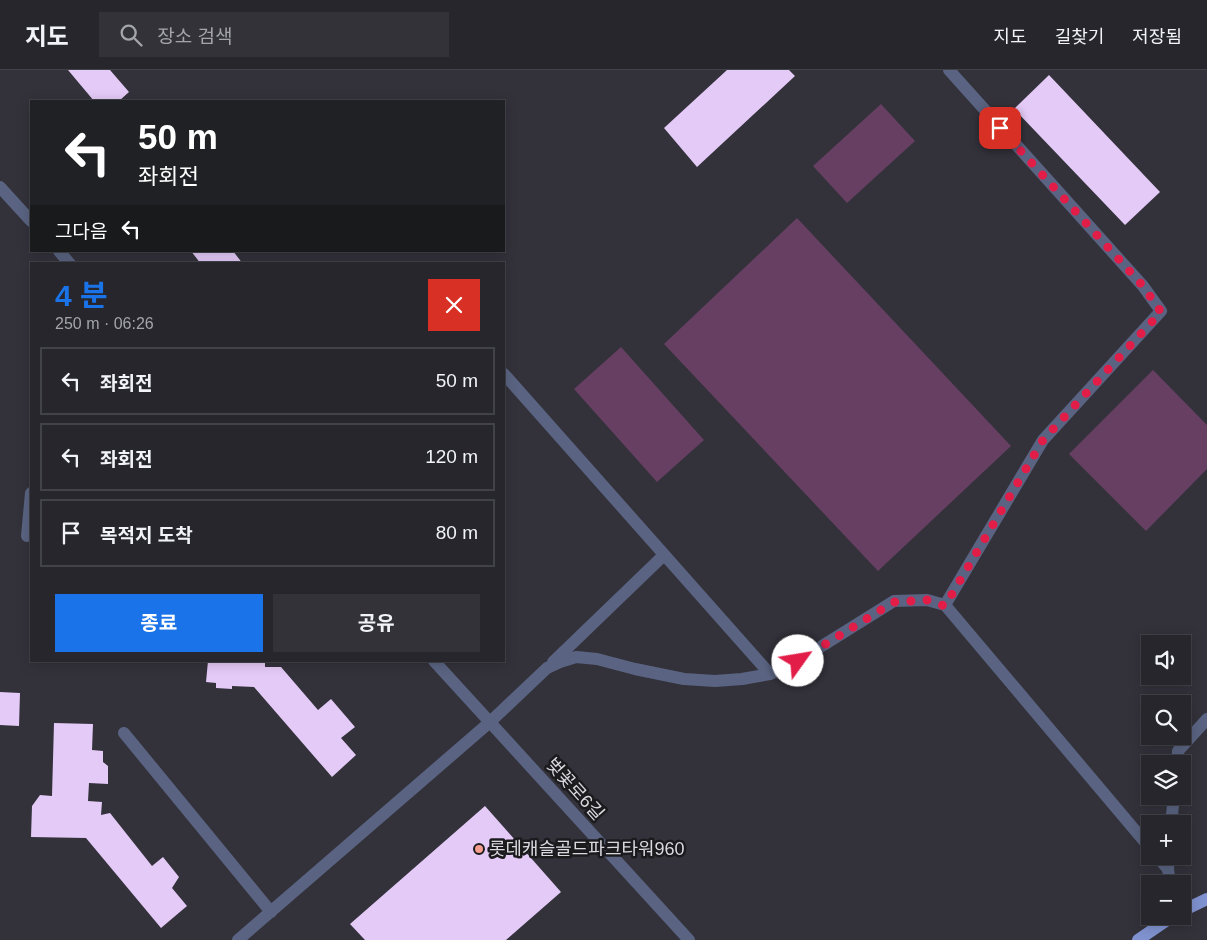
<!DOCTYPE html>
<html lang="ko">
<head>
<meta charset="utf-8">
<style>
	:root { --surface:#26262c; --page:#323238; --text:#f1f3f6; --muted:#a4a5a9; --line:#424348; --accent:#1a73e8 }
	body { margin:0; font-family:Arial,"Noto Sans KR",sans-serif; background:var(--page); color:var(--text); height:100vh; display:flex; flex-direction:column; font-size:19px; white-space:nowrap }
	* { box-sizing:border-box; margin:0 }
	p { font-size:16px; color:var(--muted) }
	.icon { flex:none; width:28px; height:28px; fill:none; stroke:currentColor; stroke-width:2; stroke-linecap:round; stroke-linejoin:round }
	.map { position:relative; flex:1; overflow:hidden }
	.sheet { position:absolute; left:30px; top:192px; width:475px; height:400px; display:flex; flex-direction:column; background:var(--surface); border-radius:0px; box-shadow:0 2px 12px #0003,0 0 0 1px var(--line) }
	.sheet>* { flex:none }
	.guide { position:absolute; left:30px; top:30px; width:475px; height:152px; border-radius:0px; box-shadow:0 2px 12px #0003,0 0 0 1px var(--line); background:#202124; color:#fff; overflow:hidden }
	.buttons { position:absolute; left:1141px; top:565px; display:grid; gap:10px }
	.buttons a { display:grid; place-items:center; width:50px; height:50px; border-radius:0px; background:var(--surface); box-shadow:0 2px 12px #0003,0 0 0 1px var(--line); font-size:25px }
	.pin { position:absolute; display:grid; place-items:center; width:42px; height:42px; color:#fff; margin:-21px; border-radius:10px; box-shadow:0 2px 8px #0006 }
	.me { position:absolute; width:55px; margin:-28px; rotate:58deg; stroke-linejoin:round; filter:drop-shadow(0 0 4px #0008) }
	.turn { display:flex; align-items:center; gap:18px; height:105px; padding:0 25px; font-size:22px }
	.turn .icon { width:65px; height:65px; stroke-width:2.5 }
	.turn b { display:block; font-size:35px; line-height:42px }
	.then { display:flex; align-items:center; height:48px; padding:0 25px; background:#0003; gap:10px; font-size:19px }
	.round { display:grid; place-items:center; flex:none; width:52px; height:52px; border-radius:0px; background:var(--page) }
	.overview { display:flex; align-items:center; justify-content:space-between; height:85px; padding:0 25px }
	h1 { font-size:30px; font-weight:700; line-height:38px; color:var(--accent) }
	.cta { display:flex; gap:10px; margin-top:auto; padding:10px 25px }
	.cta a { flex:1; height:58px; border-radius:0px; background:var(--accent); color:#fff; font-size:20px; font-weight:700; line-height:58px; text-align:center }
	.cta a+a { background:var(--page); color:var(--text) }
	ul { padding:0; list-style:none }
	li { display:flex; align-items:center; gap:15px; height:68px; margin:0 10px 8px; padding:0 15px; border:2px solid var(--line); border-radius:0px }
	li div { flex:1 }
	li b { display:block; font-size:19px }
	li em { font-style:normal }
	header { display:flex; align-items:center; gap:30px; box-sizing:border-box; height:70px; padding:0 25px; background:var(--surface); border-bottom:1px solid var(--line) }
	header strong { font-size:24px }
	nav { display:flex; gap:28px; margin-inline-start:auto; font-size:18px }
	.search { width:350px; height:45px; background:var(--page); display:flex; align-items:center; gap:12px; box-sizing:border-box; padding:0 18px; border-radius:0px; color:var(--muted); font-size:19px }
	.map>svg:first-child { display:block }
	.green { fill:#663f62 }
	.building { fill:#e4caf7 }
	.lines { fill:none; stroke-linecap:round; stroke-linejoin:round }
	.minor { stroke:#5a6482; stroke-width:12 }
	.major { stroke:#8092d0; stroke-width:12 }
	.route { stroke:#e11d48; stroke-width:9; stroke-dasharray:0 16.2 }
	.poi-dot { fill:#f59d8f; stroke:#1b1b1e; stroke-width:2 }
	.labels { text-anchor:middle; stroke-width:5; stroke-linejoin:round; paint-order:stroke }
	.street-label { font-size:18px; fill:#dad9df; stroke:#1b1b1e }
	.poi-label { font-size:18px; fill:#dad9df; stroke:#1b1b1e; text-anchor:start }
</style>
</head>
<body>
<header>
<strong>지도</strong>
<div class="search"><svg class="icon" aria-label="search" viewBox="0 0 24 24"><circle cx="10" cy="10" r="6"/><path d="M15 15l6 6"/></svg>장소 검색</div>
<nav><a>지도</a><a>길찾기</a><a>저장됨</a></nav>
</header>
<div class="map">
<svg width="1207" height="870" viewBox="0 0 1207 870">
	<rect width="100%" height="100%" fill="#33323b"/>
	<path class="green" d="M881 34 915 71 847 133 813 96Z
		M797 148 1011 376 878 501 664 274Z
		M621 277 704 370 657 412 574 319Z
		M1153 300 1207 355V399L1146 461 1069 384Z"/>
	<path class="building" d="M68 0H110L129 22 119 31H94Z
		M727 0H789L795 6 697 97 664 58Z
		M1049 5 1160 122 1125 155 1014 39Z
		M191 181H233L243 194H201Z
		M208 591H265V597H281L318 640 331 629 355 657 341 668 356 685 332 707 254 617 232 616V619L216 618V613L206 612Z
		M0 622 20 623 19 656 0 655Z
		M54 653 93 654 92 680 103 681V692L108 696V714L89 713 88 731 102 732 101 745 110 743 152 796 163 787 179 807 172 818 187 836 161 858 86 768 31 767 32 736 40 725 52 726Z
		M485 736 561 822 506 870H365L350 854Z"/>
	<g class="lines">
		<path class="minor" d="M949 0 1143 216 1161 241 1043 370 945 535 1150 778
			M0 117 31 151
			M59 181 70 194
			M504 304 770 604 798 591 894 531 927 530 945 535
			M27 466 31 423
			M434 591 689 870
			M553 592 664 485
			M124 663 271 842
			M1177 694 1178 681 1207 649
			M1171 754 1174 726
			M1157 786 1168 799
			M1169 786 1168 799 1170 814
			M238 870 490 652 547 598 560 592 576 587 597 589 635 599 684 609 715 611 742 609 770 604"/>
		<path class="major" d="M1182 841 1207 829
			M1138 870 1173 846"/>
	</g>
	<g class="lines">
		<path class="route" d="M798 591 894 532 927 530 945 536 1043 370 1161 242 1143 216 1000 58"/>
	</g>
	<circle class="poi-dot" cx="479" cy="779" r="5"/>
	<g class="labels">
		<g class="street-label">
			<text transform="translate(575 719) rotate(48)" y="6">벚꽃로6길</text>
		</g>
		<g class="poi-label">
			<text x="489" y="785">롯데캐슬골드파크타워960</text>
		</g>
	</g>
</svg>
<div class="buttons">
<a><svg class="icon" aria-label="sound" viewBox="0 0 24 24"><path d="M4 9h4l5-4v14l-5-4H4zM17 9q2 3 0 6"/></svg></a>
<a><svg class="icon" aria-label="search" viewBox="0 0 24 24"><circle cx="10" cy="10" r="6"/><path d="M15 15l6 6"/></svg></a>
<a><svg class="icon" aria-label="layers" viewBox="0 0 24 24"><path d="M12 4l9 5-9 5-9-5zM3 14l9 5 9-5"/></svg></a>
<a>+</a>
<a>−</a>
</div>
<div class="pin" style="left:1000px;top:58px;background:#d93025"><svg class="icon" aria-label="arrive" viewBox="0 0 24 24"><path d="M6 21V4h12l-3 4 3 4H6"/></svg></div>
<svg class="me" style="left:798px;top:591px" viewBox="-20 -20 40 40"><circle r="19" fill="#fff"/><path d="M0-13L10 11 0 6-10 11z" fill="#e11d48"/></svg>
<div class="guide">
<div class="turn"><svg class="icon" aria-label="left" viewBox="0 0 24 24"><path d="M17 20v-9H6M10 6l-5 5 5 5"/></svg><div><b>50 m</b>좌회전</div></div>
<div class="then">그다음<svg class="icon" aria-label="left" viewBox="0 0 24 24"><path d="M17 20v-9H6M10 6l-5 5 5 5"/></svg></div>
</div>
<section class="sheet">
<div class="overview"><div><h1>4 분</h1><p>250 m · 06:26</p></div><a class="round" style="background:#d93025;color:#fff"><svg class="icon" aria-label="close" viewBox="0 0 24 24"><path d="M6 6l12 12M18 6L6 18"/></svg></a></div>
<ul>
<li><svg class="icon" aria-label="left" viewBox="0 0 24 24"><path d="M17 20v-9H6M10 6l-5 5 5 5"/></svg><div><b>좌회전</b></div><em>50 m</em></li>
<li><svg class="icon" aria-label="left" viewBox="0 0 24 24"><path d="M17 20v-9H6M10 6l-5 5 5 5"/></svg><div><b>좌회전</b></div><em>120 m</em></li>
<li><svg class="icon" aria-label="arrive" viewBox="0 0 24 24"><path d="M6 21V4h12l-3 4 3 4H6"/></svg><div><b>목적지 도착</b></div><em>80 m</em></li>
</ul>
<div class="cta"><a>종료</a><a>공유</a></div>
</section>
</div>
</body>
</html>
